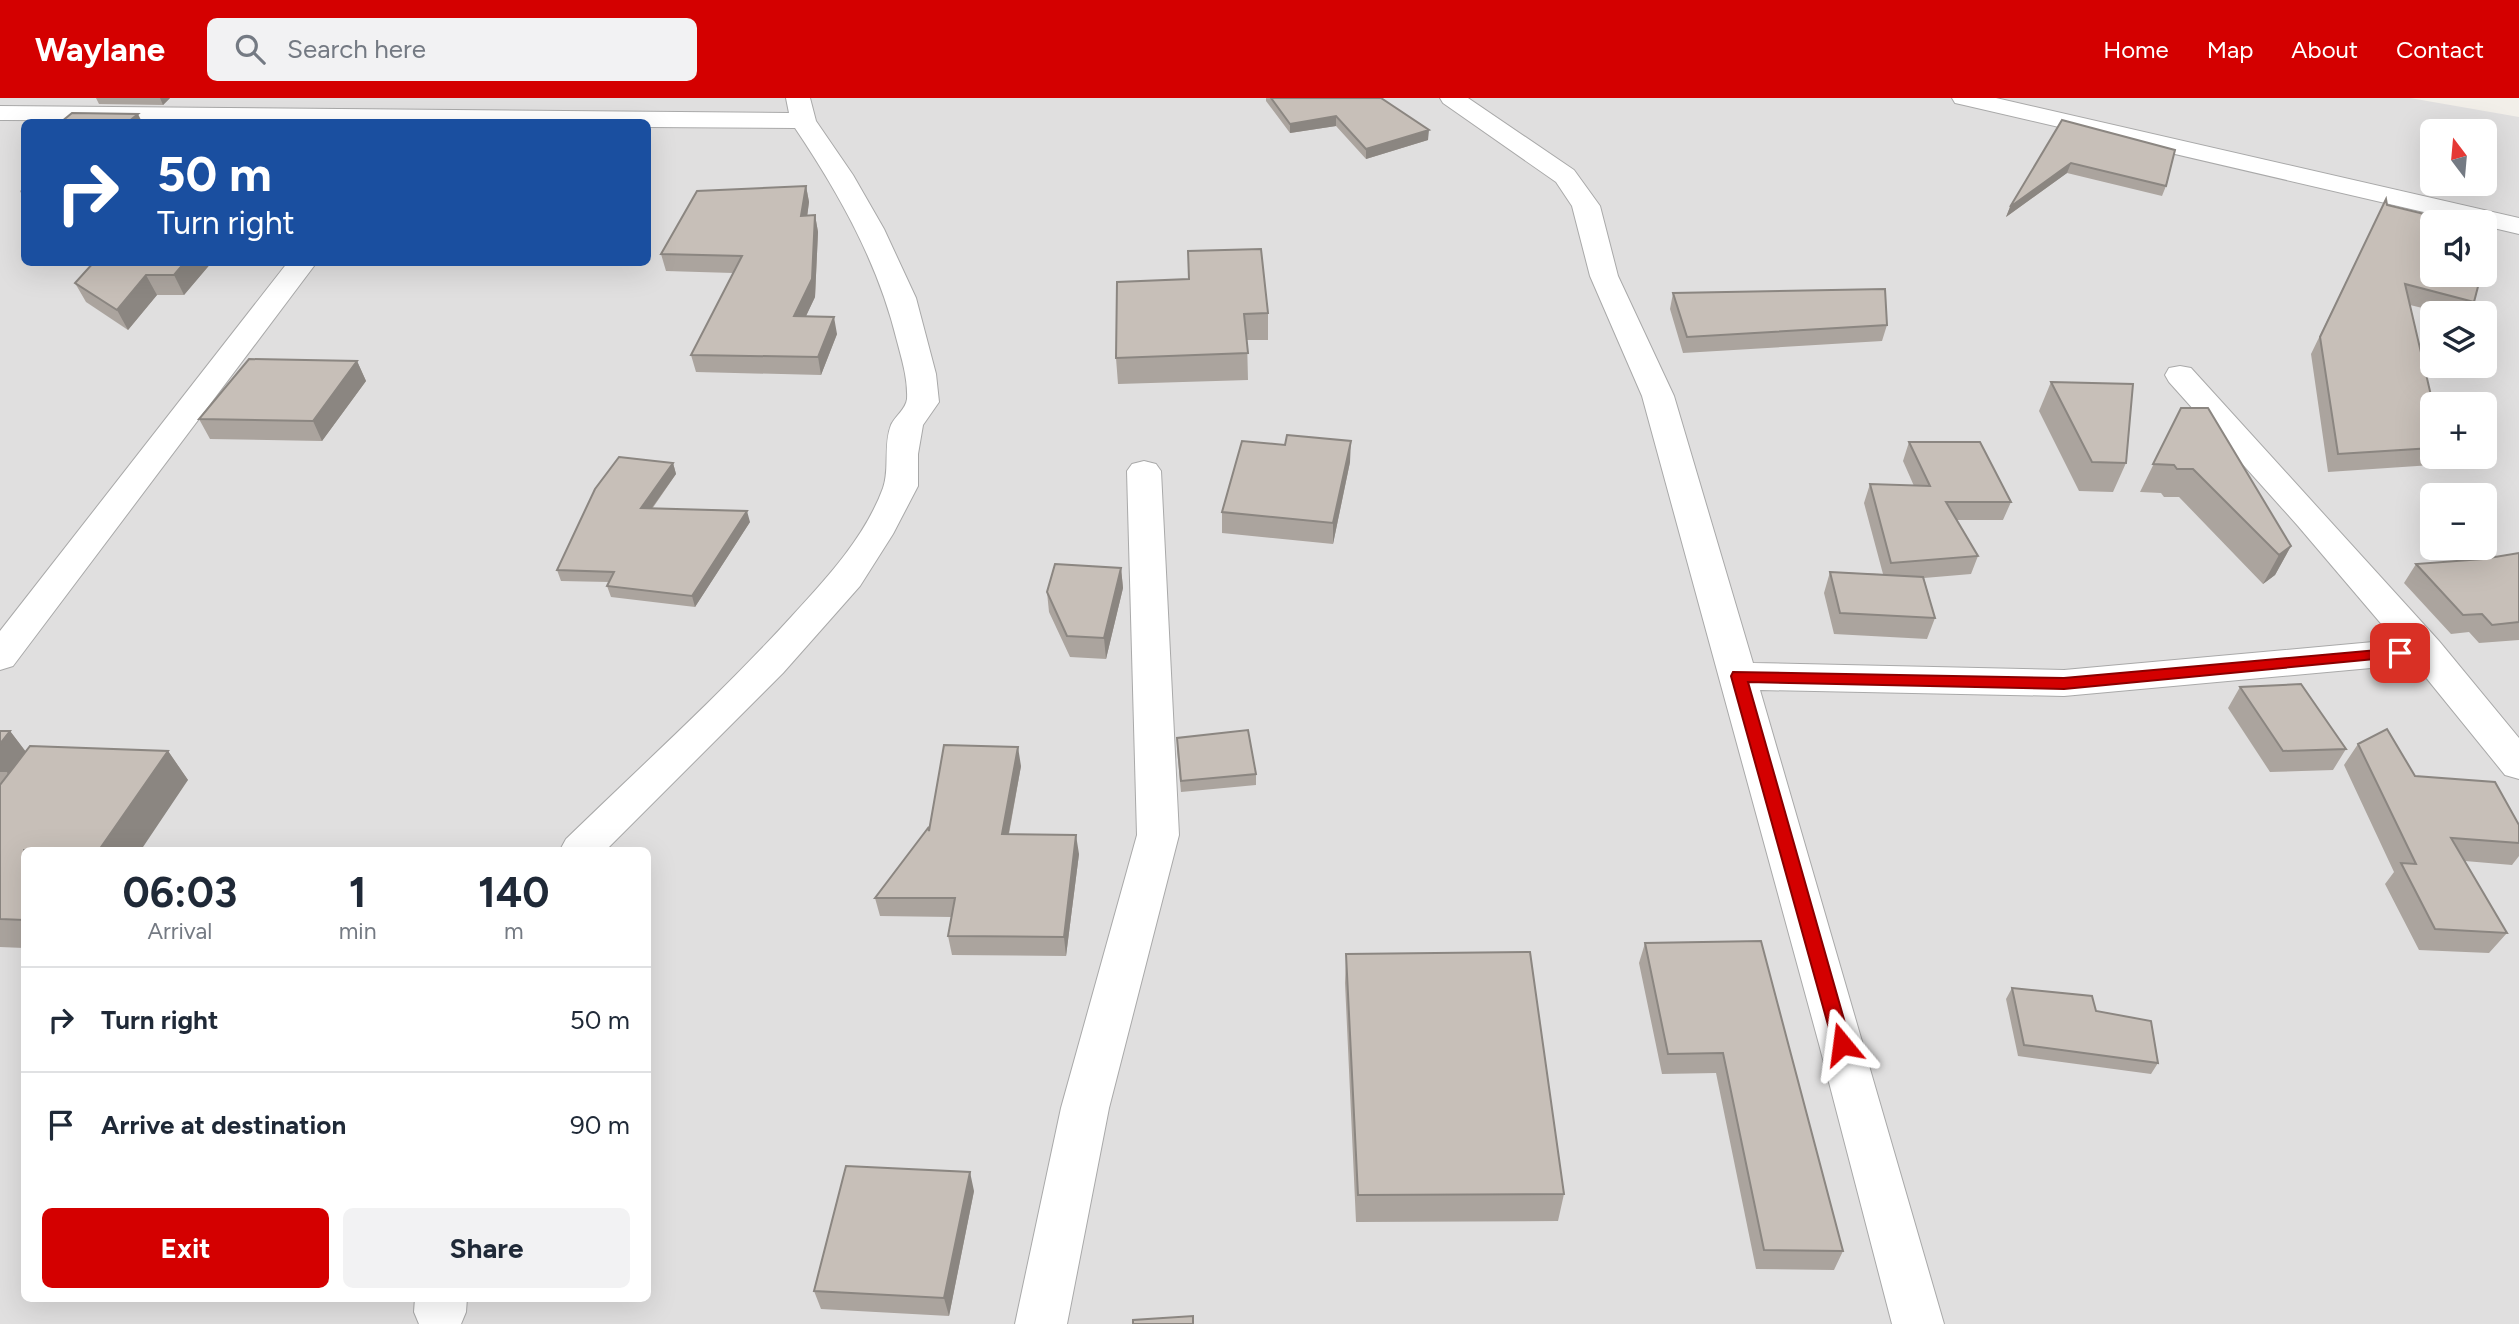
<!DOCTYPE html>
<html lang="en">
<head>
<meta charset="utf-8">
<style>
	:root { --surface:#fff; --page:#f2f2f3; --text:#1f2937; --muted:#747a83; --line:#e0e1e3; --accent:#d40000 }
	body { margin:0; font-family:Figtree,sans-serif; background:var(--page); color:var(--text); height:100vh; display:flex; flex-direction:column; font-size:26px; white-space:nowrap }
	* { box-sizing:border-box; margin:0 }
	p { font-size:23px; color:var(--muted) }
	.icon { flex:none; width:38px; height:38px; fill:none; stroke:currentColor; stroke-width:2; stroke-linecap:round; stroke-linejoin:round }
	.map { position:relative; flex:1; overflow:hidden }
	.side { position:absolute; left:21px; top:749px; width:630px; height:455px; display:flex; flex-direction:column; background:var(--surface); border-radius:10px; box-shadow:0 7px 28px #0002 }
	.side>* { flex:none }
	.hud { position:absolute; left:21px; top:21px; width:630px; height:147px; border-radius:10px; box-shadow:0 7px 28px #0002; background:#1a4fa0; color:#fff; overflow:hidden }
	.needle { width:46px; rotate:344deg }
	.fabs { position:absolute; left:2420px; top:21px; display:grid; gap:14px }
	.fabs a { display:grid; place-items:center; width:77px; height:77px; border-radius:10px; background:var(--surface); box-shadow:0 7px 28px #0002; font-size:35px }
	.pin { position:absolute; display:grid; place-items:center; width:60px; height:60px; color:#fff; margin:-30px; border-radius:14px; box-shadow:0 4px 10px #0006 }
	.me { position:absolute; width:77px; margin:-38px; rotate:344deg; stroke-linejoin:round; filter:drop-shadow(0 0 5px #0008) }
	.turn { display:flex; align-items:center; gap:24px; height:147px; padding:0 21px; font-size:32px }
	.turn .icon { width:91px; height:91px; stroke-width:2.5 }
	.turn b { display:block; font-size:49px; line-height:60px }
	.eta { display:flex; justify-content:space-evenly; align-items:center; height:119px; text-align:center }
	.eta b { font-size:42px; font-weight:700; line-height:49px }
	.primary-button { display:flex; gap:14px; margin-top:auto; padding:14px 21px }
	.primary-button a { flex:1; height:80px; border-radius:10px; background:var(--accent); color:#fff; font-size:28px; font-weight:700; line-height:80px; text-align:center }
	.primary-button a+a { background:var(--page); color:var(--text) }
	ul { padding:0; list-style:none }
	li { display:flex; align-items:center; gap:21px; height:105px; padding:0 21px; border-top:2px solid var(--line) }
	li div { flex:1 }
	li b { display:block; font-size:26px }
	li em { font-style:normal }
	header { display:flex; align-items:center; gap:42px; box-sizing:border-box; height:98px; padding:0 35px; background:var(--accent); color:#fff }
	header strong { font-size:33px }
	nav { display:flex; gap:38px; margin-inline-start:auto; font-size:24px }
	.search { width:490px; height:63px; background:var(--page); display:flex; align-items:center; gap:18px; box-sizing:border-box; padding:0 24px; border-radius:10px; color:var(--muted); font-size:26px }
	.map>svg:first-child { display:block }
	.residential { fill:#e0dfdf; fill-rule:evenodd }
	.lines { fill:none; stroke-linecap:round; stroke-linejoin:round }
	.minor-casing { stroke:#a9a9a9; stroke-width:2 }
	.minor { fill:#fff; fill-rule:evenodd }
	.wall { fill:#aba49e }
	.shaded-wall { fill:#8b8681 }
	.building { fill:#c7bfb8; stroke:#8b8681; stroke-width:2 }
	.route { fill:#d40000; stroke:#8a0000; stroke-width:2 }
</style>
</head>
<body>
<header>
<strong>Waylane</strong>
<div class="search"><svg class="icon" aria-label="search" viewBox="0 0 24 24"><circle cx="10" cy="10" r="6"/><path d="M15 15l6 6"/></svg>Search here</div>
<nav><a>Home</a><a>Map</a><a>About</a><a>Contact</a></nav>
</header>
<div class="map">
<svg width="2519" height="1226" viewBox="0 0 2519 1226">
	<rect width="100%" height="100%" fill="#f2efe9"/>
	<path class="residential" d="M0 0H2410L2519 19V1226H0ZM24 24H648V164H24ZM2432 33H2485V86H2432ZM2432 124H2485V177H2432ZM2432 215H2485V268H2432ZM2432 306H2485V359H2432ZM2432 397H2485V450H2432ZM24 752H648V1200H24Z"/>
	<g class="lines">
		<defs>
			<path id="minor" d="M786 0H810L816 23 853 77 884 131 916 200 936 276 939 304 923 327 918 356V388L893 436 860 488 783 575 606 752H560L566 741C642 667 721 596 792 518 827 480 865 439 883 390 890 371 883 347 891 327 895 318 906 311 907 301 908 281 902 262 897 243 878 165 840 97 795 30L648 29V24L0 22V8L789 15Z
				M1440 0H1468L1574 72 1600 108 1618 178 1674 298 1753 565 2064 572 2395 542 2298 428 2169 284 2165 277 2169 270 2180 268 2191 270 2439 543 2519 640V681L2505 677 2415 566 2064 598 1760 592 1944 1226H1892L1819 946 1642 298 1590 178 1572 108 1556 84 1443 5Z
				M1952 0H1996L2519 120V136L2485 128V124H2467L1964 7 1955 5Z
				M288 164H317L13 568 0 572V533Z
				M1144 363 1156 366 1161 373 1179 737 1109 1010 1067 1226H1015L1061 1010 1137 737 1127 373 1132 366Z
				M415 1200H467L466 1214 461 1226H419L414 1214Z"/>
		</defs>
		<use href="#minor" class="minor-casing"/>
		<use href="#minor" class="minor"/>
	</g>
	<path class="wall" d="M96 0H170L163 7 99 6Z
		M1266 0H1381L1428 42 1366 61 1336 28 1290 35 1266 3Z
		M2062 22 2166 88 2162 98 2067 75 2006 119 2010 109Z
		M806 88 809 104 807 118 815 117 818 134 815 199 806 218 837 236 821 277 696 274 691 257 733 175 666 173 661 156Z
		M24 89V101L20 93Z
		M2386 101 2387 107 2474 204 2468 215H2443L2410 207 2433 306 2432 359H2437L2432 367 2328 374 2311 256Z
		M212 164 184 197H157L128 232 86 204 75 185Z
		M1117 184 1268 215V242H1247L1248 282 1118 286 1116 260Z
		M1673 195 1887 227 1882 243 1683 255 1670 211Z
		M357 263 366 283 322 343 210 341 199 321Z
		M2051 284 2126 365 2113 394 2079 393 2039 313Z
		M2181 310 2291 448 2275 477 2263 486 2179 399H2164L2161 395 2140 394Z
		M1909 344 2011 404 2003 422H1957L1978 458 1971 476 1924 480 1935 520 1927 541 1834 536 1824 495 1830 474 1883 476 1864 405 1870 386 1914 388 1903 363Z
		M1285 347 1350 364 1333 446 1222 435V414Z
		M673 365 676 376 652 411 750 424 695 509 611 499 607 488 609 484 561 483 557 472Z
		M2519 455V542L2479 545 2469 534 2451 536 2404 485 2416 466 2483 461Z
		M1121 470 1123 490 1106 561 1070 559 1049 514 1047 494Z
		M2240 589 2346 651 2333 672 2270 674 2228 610Z
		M0 633H10L26 654 168 653 188 682 24 752V850L0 849Z
		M2358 646 2415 678 2519 727V758L2512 767 2465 763 2507 835 2489 855 2419 852 2385 786 2394 774 2344 667Z
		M1177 651 1256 676V687L1181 694Z
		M1021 668 1009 736 1079 756 1066 858 952 857 948 838 951 819 880 818 875 800 929 733Z
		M1761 843 1843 1153 1834 1172 1756 1171 1716 975 1662 976 1639 865 1645 845Z
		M1346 856 1564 1096 1558 1123 1356 1124 1345 885Z
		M2012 890 2158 965 2151 976 2018 958 2006 901Z
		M974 1093 949 1218 821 1211 814 1193Z"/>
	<path class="shaded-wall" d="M160 0H170L163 7Z
		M138 16 142 24H128Z
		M1336 18V28L1290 35V26Z
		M1429 32 1428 42 1366 61V51Z
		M2071 65 2067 75 2006 119 2010 109Z
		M806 88 809 104 805 135 801 118Z
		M815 117 818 134 815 199 798 235 794 218Z
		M185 164H212L184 197 174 177Z
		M146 177 157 197 128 232 117 212Z
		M834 219 837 236 821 277 818 259Z
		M357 263 366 283 322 343 313 323Z
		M1351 343 1350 364 1333 446V425Z
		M673 365 676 376 644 421 641 410Z
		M747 413 750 424 695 509 692 498Z
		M2291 448 2275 477 2263 486 2279 457Z
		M1121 470 1123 490 1106 561 1104 540Z
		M10 633 26 654 8 677 7 674H0V646Z
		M1018 649 1021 668 1005 755 1002 736Z
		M168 653 188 682 141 752H99Z
		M1076 737 1079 756 1066 858 1064 839Z
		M970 1074 974 1093 949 1218 944 1200Z"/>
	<path class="building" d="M1271 0H1381L1429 32 1366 51 1336 18 1290 26Z
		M72 15 138 16 128 24H61Z
		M2062 22 2175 52 2166 88 2071 65 2010 109Z
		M806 88 801 118 815 117 812 181 794 218 834 219 818 259 691 257 742 158 661 156 697 93Z
		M2386 101 2387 107 2457 124H2432V177H2481L2474 204 2405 186 2433 306 2432 350 2338 356 2320 239Z
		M2485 131 2492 133 2485 162Z
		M1261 151 1268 215 1244 216 1248 255 1116 260 1117 184 1189 181 1188 153Z
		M94 164H185L174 177H146L117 212 75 185Z
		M1885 191 1887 227 1687 239 1673 195Z
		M249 261 357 263 313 323 199 321Z
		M2051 284 2133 286 2126 365 2092 364Z
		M2181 310H2208L2291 448 2279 457 2193 371H2177L2174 367 2153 366Z
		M1287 337 1351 343 1333 425 1222 414 1242 343 1285 347Z
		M1909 344H1980L2011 404H1946L1978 458 1891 465 1870 386 1930 388Z
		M619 359 673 365 641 410 747 413 692 498 607 488 614 474 557 472 595 391Z
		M2519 455V524L2492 527 2482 516 2463 517 2416 466 2483 461Z
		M1055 466 1121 470 1104 540 1067 538 1047 494Z
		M1830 474 1923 479 1935 520 1840 515Z
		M2301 586 2346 651 2283 653 2240 589Z
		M2387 631 2415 678 2495 684 2519 727V745L2451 740 2507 835 2435 831 2401 765 2416 766 2358 646Z
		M1248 632 1256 676 1181 683 1177 640Z
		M0 633H10L0 646Z
		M944 647 1018 649 1002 736 1076 737 1064 839 948 838 955 800H875L928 730 929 733Z
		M30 648 168 653 99 752H24V822L0 821V687Z
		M1761 843 1843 1153 1764 1152 1723 955 1668 956 1645 845Z
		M1530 854 1564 1096 1358 1097 1346 856Z
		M2012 890 2092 898 2096 913 2151 923 2158 965 2024 947Z
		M846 1068 970 1074 944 1200 814 1193Z
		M1193 1218V1226H1133V1222Z"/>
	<path class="route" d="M2400 550 2408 555 2406 558 2064 591 1748 584 1851 946 1849 952 1842 954 1835 952 1731 578 1733 574 2064 580Z"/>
</svg>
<div class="fabs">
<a><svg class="needle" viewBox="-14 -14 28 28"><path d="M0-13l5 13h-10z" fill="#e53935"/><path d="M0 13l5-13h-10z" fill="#747a83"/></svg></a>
<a><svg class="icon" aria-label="sound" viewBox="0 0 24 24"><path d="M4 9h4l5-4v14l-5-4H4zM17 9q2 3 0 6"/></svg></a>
<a><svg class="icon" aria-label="layers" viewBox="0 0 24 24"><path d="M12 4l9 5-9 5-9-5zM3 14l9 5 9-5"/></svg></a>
<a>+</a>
<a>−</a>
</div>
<div class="pin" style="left:2400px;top:555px;background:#d93025"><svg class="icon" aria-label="arrive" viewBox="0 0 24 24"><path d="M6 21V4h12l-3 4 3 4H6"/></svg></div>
<svg class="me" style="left:1842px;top:946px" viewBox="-20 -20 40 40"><path d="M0-17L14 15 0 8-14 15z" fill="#d40000" stroke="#fff" stroke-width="4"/></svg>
<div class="hud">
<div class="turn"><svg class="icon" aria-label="right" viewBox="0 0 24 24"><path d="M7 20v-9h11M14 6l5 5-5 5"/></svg><div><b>50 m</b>Turn right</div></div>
</div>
<section class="side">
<div class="eta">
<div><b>06:03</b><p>Arrival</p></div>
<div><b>1</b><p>min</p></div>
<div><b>140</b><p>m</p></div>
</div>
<ul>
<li><svg class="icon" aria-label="right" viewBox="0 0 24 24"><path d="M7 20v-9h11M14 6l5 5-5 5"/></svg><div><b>Turn right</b></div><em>50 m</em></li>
<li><svg class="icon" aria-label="arrive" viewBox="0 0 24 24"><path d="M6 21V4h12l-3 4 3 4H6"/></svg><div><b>Arrive at destination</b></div><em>90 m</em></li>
</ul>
<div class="primary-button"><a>Exit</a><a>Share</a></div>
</section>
</div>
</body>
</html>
